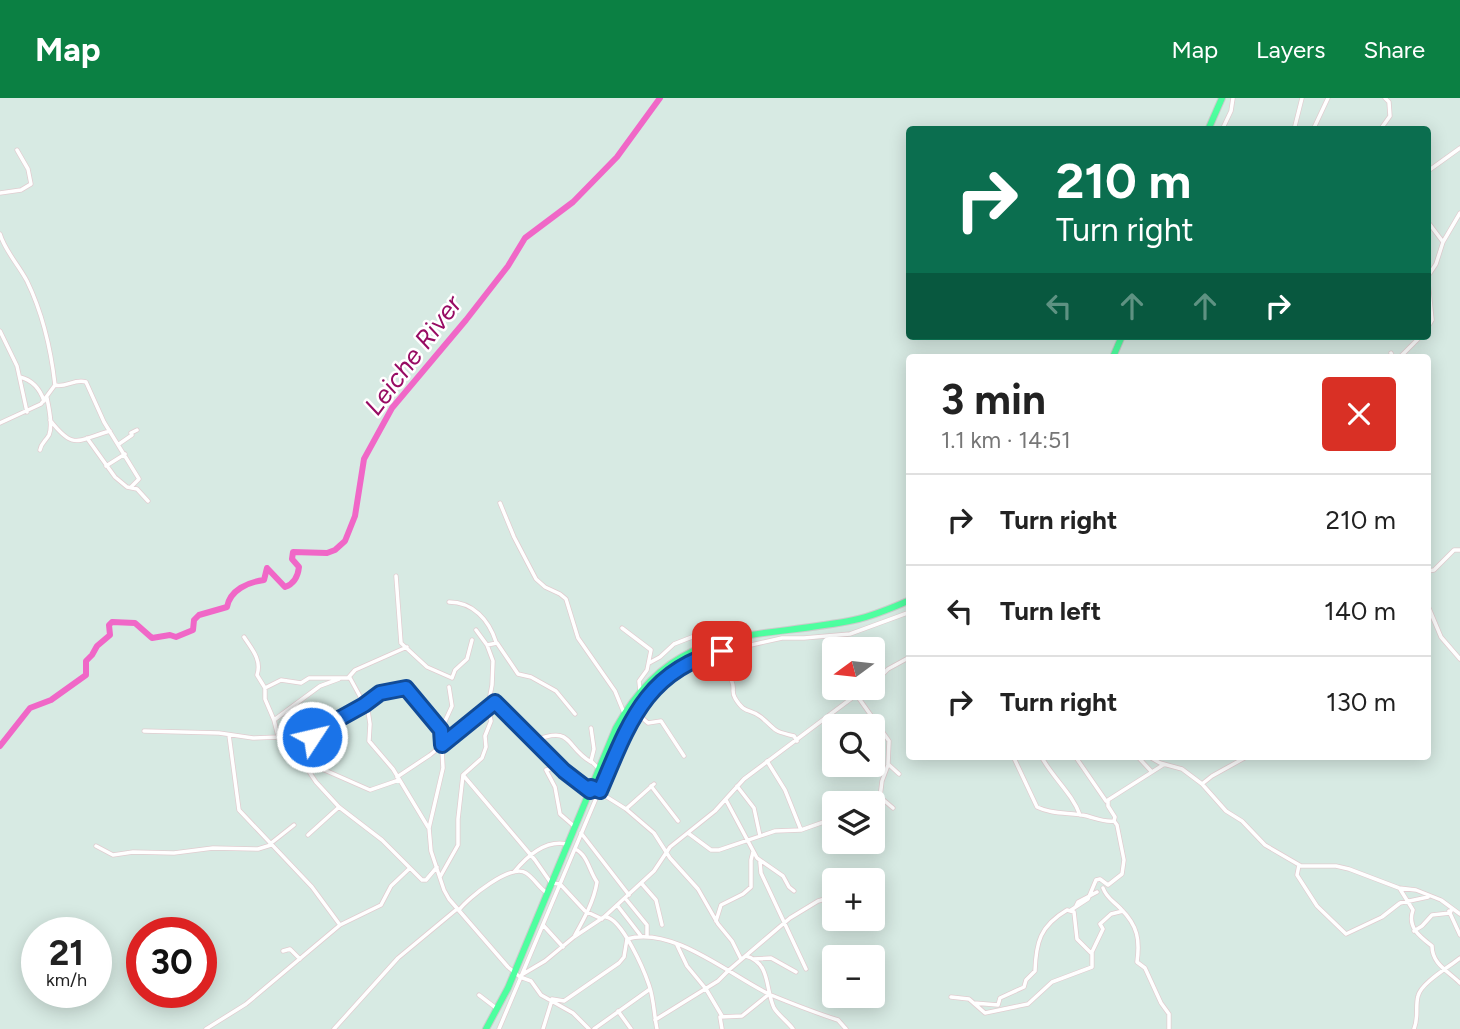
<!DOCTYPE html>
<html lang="en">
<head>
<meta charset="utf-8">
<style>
	:root { --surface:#fff; --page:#f6f6f6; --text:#222; --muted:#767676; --line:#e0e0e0; --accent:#0b8043 }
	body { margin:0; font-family:Figtree,sans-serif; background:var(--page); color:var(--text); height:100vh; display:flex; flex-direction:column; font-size:26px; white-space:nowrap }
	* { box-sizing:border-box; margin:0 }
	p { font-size:23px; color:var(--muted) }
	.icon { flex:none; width:38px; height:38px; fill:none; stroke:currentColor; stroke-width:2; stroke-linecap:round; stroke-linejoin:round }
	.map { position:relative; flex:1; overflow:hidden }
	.sheet { position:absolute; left:906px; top:256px; width:525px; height:406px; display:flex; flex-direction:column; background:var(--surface); border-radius:7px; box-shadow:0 4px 18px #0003 }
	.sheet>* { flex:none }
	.top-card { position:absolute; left:906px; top:28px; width:525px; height:214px; border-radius:7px; box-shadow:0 4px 18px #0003; background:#0b6e4f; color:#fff; overflow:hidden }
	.needle { width:46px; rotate:255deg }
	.tools { position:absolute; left:822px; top:539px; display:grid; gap:14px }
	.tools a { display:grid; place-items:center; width:63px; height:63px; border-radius:7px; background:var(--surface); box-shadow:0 4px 18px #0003; font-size:35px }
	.speed { position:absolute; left:21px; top:819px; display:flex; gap:14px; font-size:35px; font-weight:700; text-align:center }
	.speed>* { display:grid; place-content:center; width:91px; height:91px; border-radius:50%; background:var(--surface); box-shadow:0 4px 18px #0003; line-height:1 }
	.speed small { font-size:18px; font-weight:400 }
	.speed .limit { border:10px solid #d22; background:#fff; color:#111 }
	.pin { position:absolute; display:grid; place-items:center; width:60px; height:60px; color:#fff; margin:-30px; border-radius:14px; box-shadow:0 4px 10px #0006 }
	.me { position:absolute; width:77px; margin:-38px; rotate:55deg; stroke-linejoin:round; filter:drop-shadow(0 0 5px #0008) }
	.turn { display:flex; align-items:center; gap:24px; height:147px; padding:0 35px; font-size:32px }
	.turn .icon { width:91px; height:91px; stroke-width:2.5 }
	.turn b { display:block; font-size:49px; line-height:60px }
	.lanes { display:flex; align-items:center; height:66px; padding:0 35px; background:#0003; justify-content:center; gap:35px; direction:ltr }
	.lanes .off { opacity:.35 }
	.round { display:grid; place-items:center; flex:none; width:74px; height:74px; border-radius:7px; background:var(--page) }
	.head { display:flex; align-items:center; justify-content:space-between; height:119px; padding:0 35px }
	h1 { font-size:42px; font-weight:700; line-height:52px }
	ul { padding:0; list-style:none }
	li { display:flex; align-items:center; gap:21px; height:91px; padding:0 35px; border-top:2px solid var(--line) }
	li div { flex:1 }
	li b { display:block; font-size:26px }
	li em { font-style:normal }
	header { display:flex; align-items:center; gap:42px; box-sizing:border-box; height:98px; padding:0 35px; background:var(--accent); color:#fff }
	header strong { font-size:33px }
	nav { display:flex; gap:38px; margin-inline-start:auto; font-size:24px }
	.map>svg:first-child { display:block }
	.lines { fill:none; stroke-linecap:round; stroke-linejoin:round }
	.river { stroke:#f067c7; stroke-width:6 }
	.minor-casing { stroke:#e1cdd0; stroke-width:5 }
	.highway-casing { stroke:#cbcbcb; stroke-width:8 }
	.minor { stroke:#fff; stroke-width:3.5 }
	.highway { stroke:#4dff9f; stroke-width:6 }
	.route-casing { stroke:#114b97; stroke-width:18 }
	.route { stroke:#1a73e8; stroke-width:12 }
	.labels { text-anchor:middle; stroke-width:5; stroke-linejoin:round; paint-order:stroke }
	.water-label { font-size:26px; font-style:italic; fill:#970b63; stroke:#fff }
</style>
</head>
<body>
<header>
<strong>Map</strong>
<nav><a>Map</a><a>Layers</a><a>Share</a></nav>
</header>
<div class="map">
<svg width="1460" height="931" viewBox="0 0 1460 931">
	<rect width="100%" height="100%" fill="#d7eae3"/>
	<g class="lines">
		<path class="river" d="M0 648 30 610 51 602 86 577V563L92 557 97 548 110 537 109 527 112 524 135 525 152 540 170 537 176 539 193 532 194 522 199 517 227 509C230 492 248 484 264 482L267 470 285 489C294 486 298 478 299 469L292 461 293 454 327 455 335 452 345 443 355 418 364 361 392 310 466 222 508 168 525 140 573 104 617 59 660 0"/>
		<defs>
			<path id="minor" d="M1222 32 1231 13 1233 0
				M1294 32 1302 0
				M1313 32 1328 0
				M1380 32 1390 18 1389 4 1385 0
				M1428 73 1460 50
				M0 95 21 92 31 86 28 71 17 52
				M1428 124 1443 144
				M0 136C5 153 18 166 27 183 42 214 51 252 55 287L41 306 0 325
				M1428 178 1436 166 1443 144 1460 115
				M1428 183 1432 222 1428 229
				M0 233 17 268 27 314
				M1391 255 1393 259
				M1400 259 1421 238
				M20 279C32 282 40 291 44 303
				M55 287C66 290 75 280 86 284L104 324 139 381 131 389
				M50 322C74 353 77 342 110 333
				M87 340 115 379 127 389 137 391 148 403
				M119 346 132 337 131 335 137 332
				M40 352C41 345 45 344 49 337 53 327 49 311 47 300
				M106 368 125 356
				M500 405 514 439 536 481 545 489 560 496 566 501 578 540 615 593 624 615
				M1428 473 1434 472 1454 452H1460
				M396 478 401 545 427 569 452 580 455 572 467 561 472 542
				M449 504C473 504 489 522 496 544
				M1428 508 1441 539 1460 561
				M622 530 651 552 647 572 639 583 640 593
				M244 539C252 551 262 562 257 577L265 590V601L274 622 278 638 294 651 316 684 339 709 382 742 422 782H426L437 769
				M487 547 497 545 518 576 531 579 556 593 575 616
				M722 553C721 567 728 573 732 584 735 590 731 594 735 600 745 617 750 610 761 619 778 633 770 632 794 638L797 643
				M649 565 660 559 674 546 692 539
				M348 580 355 572 407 549
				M873 586 888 571 910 559
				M265 590 281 582 301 585 309 580H350L368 613 370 626 369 643 393 671 428 729
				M858 599 889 643 888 666 899 676
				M634 618H640L648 625 661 623 684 658
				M274 622 320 588 339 581
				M591 630 594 651 591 663 599 671
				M441 632 452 608 449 589
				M144 633 219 635 253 640 279 639
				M229 637 239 712 312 789 340 827
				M533 643C574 627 564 648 591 664
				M294 651 309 640 319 636 328 627 364 607 380 595 406 590 410 593 441 632 443 670 429 730 431 753 444 792 449 801 508 869 520 879 531 883 541 897 573 915 589 931
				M1013 658 1037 709C1053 717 1071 714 1087 718 1098 721 1103 724 1114 723L1117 727 1124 762 1122 776 1108 787 1100 781 1096 782 1088 801 1071 812
				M1041 658C1052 679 1072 695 1080 717
				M1075 658 1106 703
				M1137 658 1151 673
				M1148 658 1160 665 1182 671 1202 686 1226 713 1242 723 1265 747 1301 768H1336L1349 771 1399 790 1416 792 1441 802 1460 816
				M304 663 370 692 399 682
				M767 663 785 692 801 732
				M888 667 882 683 880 699 893 710
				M560 668 546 672 555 689 560 716 575 729
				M463 677 535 762 551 785 560 786 585 813 602 821
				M397 679 430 657 495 604 564 672 590 693
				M1202 686 1212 678 1248 658
				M651 688 678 723
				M737 688 754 710 760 738
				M591 689 626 711 654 735 670 760 698 791 718 826 732 843 741 861
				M726 702 757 760 783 778 789 789 794 793
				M626 711 654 686
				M1114 723 1115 719 1108 708V702L1163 667
				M581 735 629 797
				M688 735 711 752H719L775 733 801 732 835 720
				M308 737 339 709
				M270 746 294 727
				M96 748 113 757 133 754 174 755 213 750 258 751 271 747
				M760 764 761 775 806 871
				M1299 767 1297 777 1317 808 1346 836 1382 819 1400 805 1428 799
				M514 774C527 758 545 741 567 746
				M440 779 458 747V721L463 677 482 660 486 649 485 638 491 623 488 608 492 587 493 563 487 547 476 532
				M642 786 656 802 662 827
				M1103 790C1107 801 1114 803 1121 811 1138 828 1140 842 1137 864L1145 870 1161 905 1169 916V931
				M1400 791 1413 812C1407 829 1419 838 1432 848 1432 866 1448 873 1460 885
				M625 800 647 827V838
				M617 807 641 838
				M1076 808 1078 804 1097 794
				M459 812C468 800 511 765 526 775 534 780 539 790 547 795
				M1449 813 1460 837
				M606 819C622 821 644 872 649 887 654 901 654 917 657 931
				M716 823 721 807 743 796 751 789V762L753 754
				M543 827 563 849
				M1414 833 1422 828 1432 817 1450 815 1452 811
				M575 837C584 821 594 803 597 784 589 773 588 757 575 751
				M677 847 687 868 706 891 722 918
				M283 853 290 851 300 861
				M746 858C771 865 765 891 774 910 779 918 787 923 793 931
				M753 861 771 860 796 874
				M523 876 545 863 574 839 604 819 654 773 670 749 715 713 744 681 852 600 863 596 870 590
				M479 897 496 910
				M951 899 969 901 985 915 1028 906 1052 884 1092 869V854L1103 831 1100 826 1111 816 1123 813
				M552 901 564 903 619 865 624 859 627 841C673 827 732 879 771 897 793 906 816 915 838 922L846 931
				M974 905 998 907 1000 900 1024 889 1026 882 1035 873C1036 844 1040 828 1067 812L1074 814 1077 841 1092 856
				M618 913 631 931
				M655 922 718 883 729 872 790 820 818 803 825 801 835 788
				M206 931 246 906 340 827 381 807 391 788 410 770
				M334 931 398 860 457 811
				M499 931 624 634 635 616 660 585 670 575 698 559 782 540H804L850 536 910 514
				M543 931 552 902
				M594 931 650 891
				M722 931 720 919 742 918 768 897
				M1414 931C1419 919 1415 909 1418 898 1421 885 1449 869 1460 860"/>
			<path id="highway" d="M1208 32 1222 0
				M1113 259 1122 238
				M486 931 508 890 616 630C675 523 751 543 854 522 873 518 892 510 910 502"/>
		</defs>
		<use href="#minor" class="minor-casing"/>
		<use href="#highway" class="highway-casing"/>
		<use href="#minor" class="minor"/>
		<use href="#highway" class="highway"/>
	</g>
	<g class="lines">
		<defs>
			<path id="route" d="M312 639 319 636 328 627 364 607 380 595 406 590 441 632 442 647 495 604 564 673 590 693 591 689 600 693C628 628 645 572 722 553"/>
		</defs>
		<use href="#route" class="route-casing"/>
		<use href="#route" class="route"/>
	</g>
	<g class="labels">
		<g class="water-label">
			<text transform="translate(413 257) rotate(-53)" y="9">Leiche River</text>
		</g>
	</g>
</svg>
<div class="tools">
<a><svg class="needle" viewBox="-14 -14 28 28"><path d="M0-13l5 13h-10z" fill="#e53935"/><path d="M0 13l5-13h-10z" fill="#767676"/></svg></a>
<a><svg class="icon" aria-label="search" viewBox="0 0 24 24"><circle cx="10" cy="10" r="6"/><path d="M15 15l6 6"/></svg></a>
<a><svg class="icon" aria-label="layers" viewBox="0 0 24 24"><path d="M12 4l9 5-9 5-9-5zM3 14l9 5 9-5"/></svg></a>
<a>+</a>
<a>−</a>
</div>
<div class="speed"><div>21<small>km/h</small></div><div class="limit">30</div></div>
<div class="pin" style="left:722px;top:553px;background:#d93025"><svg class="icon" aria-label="arrive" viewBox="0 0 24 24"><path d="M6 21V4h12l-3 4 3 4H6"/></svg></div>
<svg class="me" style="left:312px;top:639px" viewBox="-20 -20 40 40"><circle r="17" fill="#1a73e8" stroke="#fff" stroke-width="3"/><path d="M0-11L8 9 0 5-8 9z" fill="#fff"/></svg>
<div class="top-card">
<div class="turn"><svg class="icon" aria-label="right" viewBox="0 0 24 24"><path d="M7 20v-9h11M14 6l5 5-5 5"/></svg><div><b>210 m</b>Turn right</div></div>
<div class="lanes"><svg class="icon off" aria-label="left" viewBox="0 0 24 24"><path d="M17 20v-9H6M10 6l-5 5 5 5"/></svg><svg class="icon off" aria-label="ahead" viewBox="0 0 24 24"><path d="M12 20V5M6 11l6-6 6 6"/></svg><svg class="icon off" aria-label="ahead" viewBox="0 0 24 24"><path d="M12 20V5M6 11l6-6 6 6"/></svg><svg class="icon" aria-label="right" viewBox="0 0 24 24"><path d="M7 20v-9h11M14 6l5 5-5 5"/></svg></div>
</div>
<section class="sheet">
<div class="head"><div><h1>3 min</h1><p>1.1 km · 14:51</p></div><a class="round" style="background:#d93025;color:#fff"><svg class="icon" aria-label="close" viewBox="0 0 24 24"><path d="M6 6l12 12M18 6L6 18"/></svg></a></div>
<ul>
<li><svg class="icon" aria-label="right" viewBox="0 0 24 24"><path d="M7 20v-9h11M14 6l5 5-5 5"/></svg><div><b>Turn right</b></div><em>210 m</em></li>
<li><svg class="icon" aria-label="left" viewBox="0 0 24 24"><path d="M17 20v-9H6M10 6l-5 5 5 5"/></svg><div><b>Turn left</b></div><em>140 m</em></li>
<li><svg class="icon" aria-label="right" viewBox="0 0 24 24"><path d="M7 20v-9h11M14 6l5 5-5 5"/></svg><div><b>Turn right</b></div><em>130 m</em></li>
</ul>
</section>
</div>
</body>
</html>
